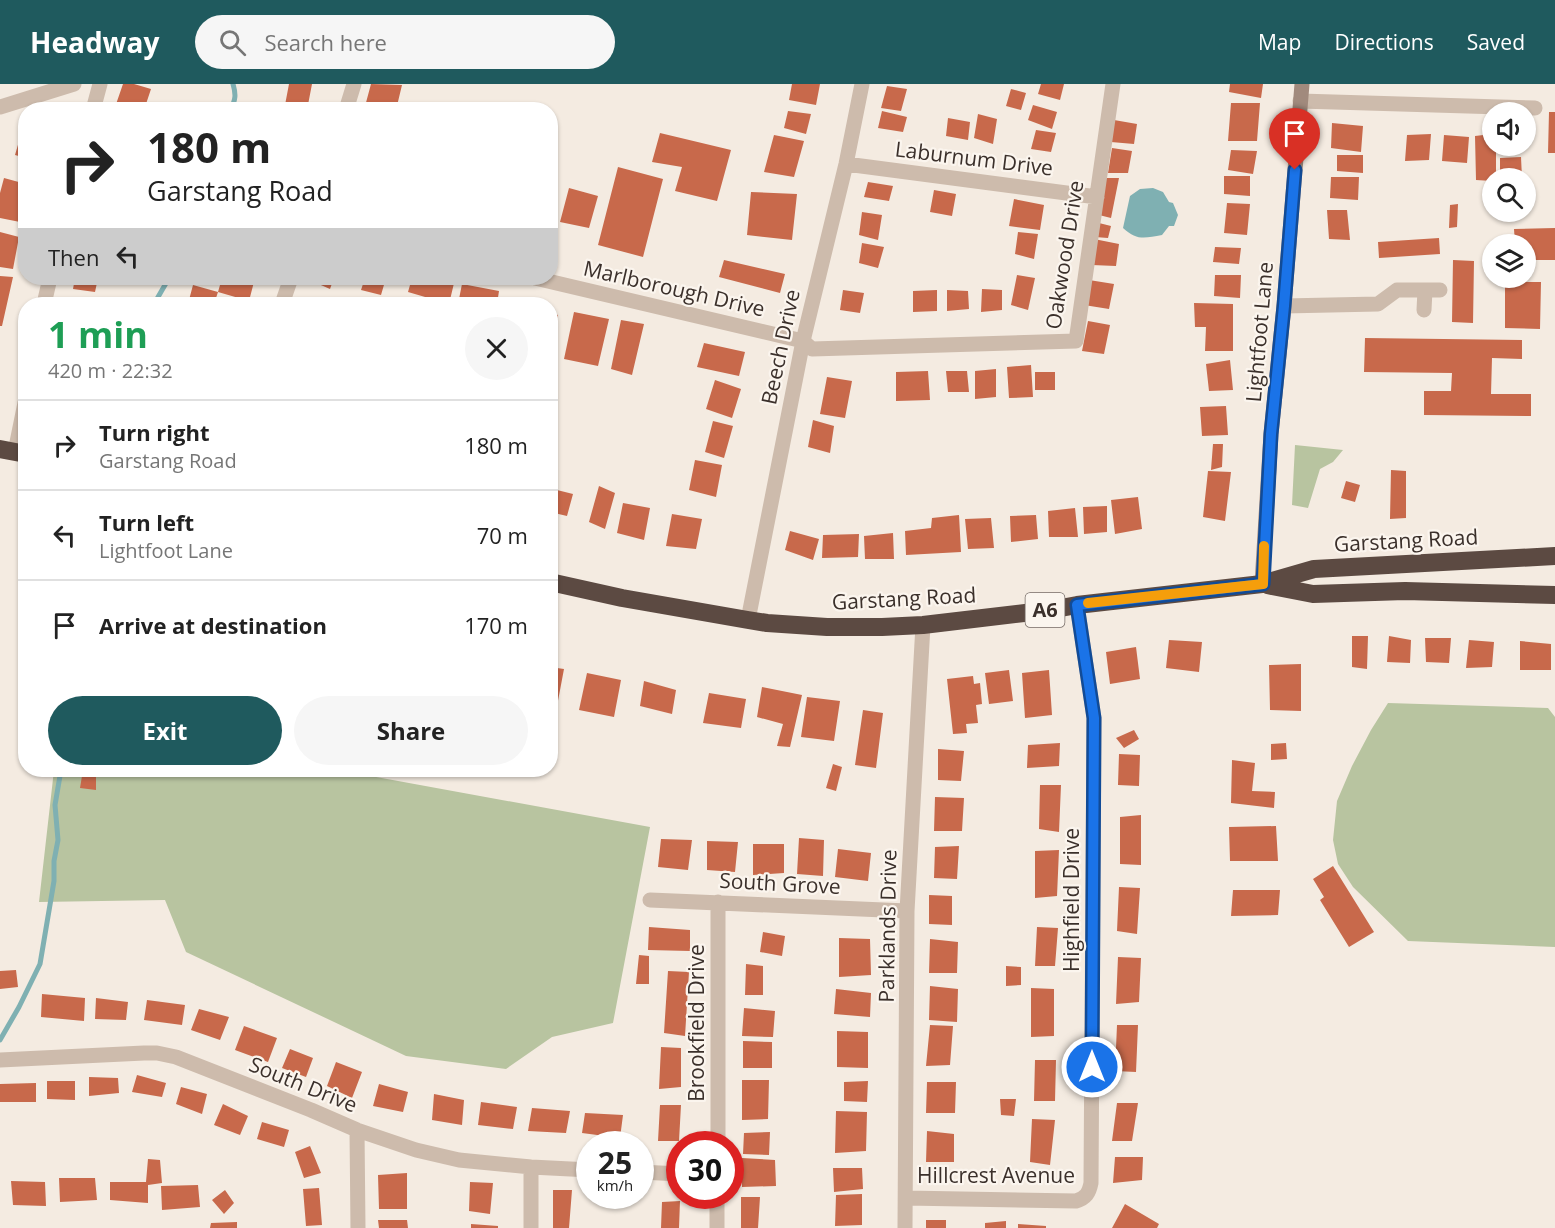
<!DOCTYPE html>
<html lang="en">
<head>
<meta charset="utf-8">
<style>
	:root { --surface:#fff; --page:#f6f6f6; --text:#222; --muted:#767676; --line:#e0e0e0; --accent:#1f5a5e }
	body { margin:0; font-family:"Open Sans",sans-serif; background:var(--page); color:var(--text); height:100vh; display:flex; flex-direction:column; font-size:22px; white-space:nowrap }
	* { box-sizing:border-box; margin:0 }
	p { font-size:20px; color:var(--muted) }
	.icon { flex:none; width:33px; height:33px; fill:none; stroke:currentColor; stroke-width:2; stroke-linecap:round; stroke-linejoin:round }
	.map { position:relative; flex:1; overflow:hidden }
	.details { position:absolute; left:18px; top:213px; width:540px; height:480px; display:flex; flex-direction:column; background:var(--surface); border-radius:24px; box-shadow:0 2px 4px #0004 }
	.details>* { flex:none }
	.guide { position:absolute; left:18px; top:18px; width:540px; height:183px; border-radius:24px; box-shadow:0 2px 4px #0004; background:#fff; color:var(--text); overflow:hidden }
	.controls { position:absolute; left:1482px; top:18px; display:grid; gap:12px }
	.controls a { display:grid; place-items:center; width:54px; height:54px; border-radius:50%; background:var(--surface); box-shadow:0 2px 4px #0004; font-size:30px }
	.speed { position:absolute; left:576px; top:1047px; display:flex; gap:12px; font-size:30px; font-weight:700; text-align:center }
	.speed>* { display:grid; place-content:center; width:78px; height:78px; border-radius:50%; background:var(--surface); box-shadow:0 2px 4px #0004; line-height:1 }
	.speed small { font-size:15px; font-weight:400 }
	.speed .limit { border:9px solid #d22; background:#fff; color:#111 }
	.pin { position:absolute; display:grid; place-items:center; width:51px; height:51px; color:#fff; margin:-62px -26px; border-radius:50% 50% 50% 0; rotate:-45deg; box-shadow:0 0 6px #0007 }
	.pin .icon { rotate:45deg }
	.me { position:absolute; width:66px; margin:-33px; rotate:0deg; stroke-linejoin:round; filter:drop-shadow(0 0 4px #0008) }
	.turn { display:flex; align-items:center; gap:21px; height:126px; padding:0 30px; font-size:27px }
	.turn .icon { width:78px; height:78px; stroke-width:2.5 }
	.turn b { display:block; font-size:42px; line-height:51px }
	.then { display:flex; align-items:center; height:57px; padding:0 30px; background:#0003; gap:12px; font-size:22px }
	.round { display:grid; place-items:center; flex:none; width:63px; height:63px; border-radius:32px; background:var(--page) }
	.summary { display:flex; align-items:center; justify-content:space-between; height:102px; padding:0 30px }
	h1 { font-size:36px; font-weight:700; line-height:45px; color:#1e9e55 }
	.cta { display:flex; gap:12px; margin-top:auto; padding:12px 30px }
	.cta a { flex:1; height:69px; border-radius:36px; background:var(--accent); color:#fff; font-size:24px; font-weight:700; line-height:69px; text-align:center }
	.cta a+a { background:var(--page); color:var(--text) }
	ul { padding:0; list-style:none }
	li { display:flex; align-items:center; gap:18px; height:90px; padding:0 30px; border-top:2px solid var(--line) }
	li div { flex:1 }
	li b { display:block; font-size:22px }
	li em { font-style:normal }
	header { display:flex; align-items:center; gap:36px; box-sizing:border-box; height:84px; padding:0 30px; background:var(--accent); color:#fff }
	header strong { font-size:28px }
	nav { display:flex; gap:33px; margin-inline-start:auto; font-size:21px }
	.search { width:420px; height:54px; background:var(--page); display:flex; align-items:center; gap:15px; box-sizing:border-box; padding:0 21px; border-radius:33px; color:var(--muted); font-size:22px }
	.map>svg:first-child { display:block }
	.green { fill:#b8c4a0 }
	.water { fill:#7fb0b2 }
	.lines { fill:none; stroke-linecap:round; stroke-linejoin:round }
	.stream { stroke:#7fb0b2; stroke-width:5 }
	.building { fill:#c8694b }
	.street { stroke:#cdbbac; stroke-width:15 }
	.secondary { stroke:#a18a7d; stroke-width:15 }
	.highway { stroke:#5c4a42; stroke-width:18 }
	.route-casing { stroke:#114b97; stroke-width:15 }
	.route { stroke:#1a73e8; stroke-width:10 }
	.slow { stroke:#f59e0b; stroke-width:10 }
	.labels { text-anchor:middle; stroke-width:4.5; stroke-linejoin:round; paint-order:stroke }
	.shield { fill:#fbf5ee; stroke:#756b66; stroke-width:1.5 }
	.shield-label { font-size:20px; font-weight:bold; fill:#3b302b }
	.street-label { font-size:21px; fill:#3b302b; stroke:#fbf5ee }
</style>
</head>
<body>
<header>
<strong>Headway</strong>
<div class="search"><svg class="icon" aria-label="search" viewBox="0 0 24 24"><circle cx="10" cy="10" r="6"/><path d="M15 15l6 6"/></svg>Search here</div>
<nav><a>Map</a><a>Directions</a><a>Saved</a></nav>
</header>
<div class="map">
<svg width="1555" height="1144" viewBox="0 0 1555 1144">
	<rect width="100%" height="100%" fill="#f4ebe1"/>
	<path class="green" d="M1295 361 1343 366 1333 378 1320 385 1308 424 1292 421Z
		M1388 619 1548 624 1555 633V863L1408 857 1353 803 1338 780 1333 756 1337 717 1352 682 1371 646Z
		M54 686H338L650 743 613 939 552 953 506 985 406 972 186 868 165 816 39 818Z"/>
	<path class="water" d="M1153 104 1163 108 1169 118 1173 119 1178 131 1174 142H1169L1162 151C1145 154 1137 157 1123 144L1130 112 1140 105Z"/>
	<g class="lines">
		<path class="stream" d="M230 26C236 16 236 10 233 0
			M154 220 169 194
			M0 956 19 923 40 880 54 797V777L58 756 55 721 61 686"/>
	</g>
	<path class="building" d="M123 0H134L151 5 144 26H114Z
		M289 0H312L307 26 285 21Z
		M371 0 402 1 396 26H364Z
		M792 0H820L816 21 789 16Z
		M1041 0H1064L1060 16 1038 10Z
		M1230 0H1263L1261 14 1229 8Z
		M887 2 907 5 901 27 881 24Z
		M1011 5 1026 9 1021 26 1006 22Z
		M1231 19H1260L1257 57H1228Z
		M1033 21 1057 28 1052 45 1028 36Z
		M788 27 811 30 806 50 784 44Z
		M882 27 907 33 903 48 878 44Z
		M1549 28H1555V69H1548Z
		M978 30 997 35 993 60 974 54Z
		M948 34 970 38 968 56 946 52Z
		M1114 36 1137 40 1134 60 1111 58Z
		M1332 39 1363 42 1361 68 1331 64Z
		M1036 46 1056 49 1051 68 1031 65Z
		M22 47 26 48V74L15 71Z
		M660 49 731 66 717 117 675 107 682 83 652 78Z
		M1431 50 1429 76 1405 77 1407 51Z
		M1492 50V62H1496V94H1492V97L1476 96 1475 52Z
		M774 51 804 57 794 93 764 88Z
		M1444 51 1469 53 1467 79 1442 77Z
		M1112 64 1132 67 1128 89H1108Z
		M1231 66 1257 67 1253 90 1228 86Z
		M1337 71H1363V89L1337 87Z
		M1521 73 1522 94H1500V74Z
		M618 83 663 95 643 173 598 161Z
		M1224 92H1250V112L1224 110Z
		M1331 93H1359L1358 116 1330 114Z
		M4 94 26 100V120L20 138 0 134V109Z
		M1106 94H1119L1111 134 1099 131Z
		M868 98 893 102 889 117 864 113Z
		M569 104 598 112 589 144 560 138Z
		M934 106 956 110 952 132 930 128Z
		M751 108 797 110 792 156 747 151Z
		M1014 115 1044 121 1040 146 1009 142Z
		M1227 119 1250 120 1247 151 1224 149Z
		M1458 120 1457 143 1449 144 1450 121Z
		M1327 126H1347L1350 156 1329 155Z
		M862 128 882 131 878 156 859 151Z
		M1099 139 1111 142 1108 154 1095 153Z
		M1555 144V176H1526V160H1515L1514 145Z
		M0 148 19 153 13 185 0 183Z
		M1018 148 1038 150 1034 175 1015 170Z
		M1439 154 1440 170 1379 174 1378 158Z
		M1094 155 1119 160 1116 182 1092 181Z
		M862 159 884 163 878 184 859 179Z
		M1215 163 1241 164 1239 180 1213 178Z
		M724 176 785 190 780 209 719 193Z
		M1453 176 1474 177 1473 239 1452 238Z
		M1017 191 1035 194 1028 226 1011 221Z
		M1215 191H1241L1240 214 1214 212Z
		M0 192 13 193 2 242H0Z
		M75 194H98L95 208 73 205Z
		M222 194H255L249 217 218 208 214 220 189 216 193 201 218 208Z
		M315 194H334L330 205 314 198Z
		M365 194H386L381 211 361 206Z
		M412 194H448L455 195 449 220 408 208Z
		M1089 196 1114 200 1109 225 1084 221Z
		M1505 198H1541L1540 245 1505 244Z
		M462 200 499 207 497 220H458Z
		M982 205 1002 206V226L981 228Z
		M843 206 864 209 860 229 840 226Z
		M937 206V227L913 228V207Z
		M947 206 968 207 969 225 947 227Z
		M510 216 523 220H509Z
		M1194 219 1233 220V267H1205L1206 243H1195Z
		M574 228 609 235 598 282 564 275Z
		M550 229 558 231 551 254H550Z
		M621 236 644 240 632 291 611 285Z
		M1088 237 1110 241 1104 270 1082 267Z
		M1365 254 1522 256V275L1492 274 1491 310H1531V332L1424 331V307H1451L1452 289 1364 288Z
		M704 259 745 268 739 292 697 283Z
		M1230 276 1233 306 1209 307 1206 280Z
		M1031 281 1033 313 1009 314 1007 283Z
		M996 285V313L975 315V287Z
		M928 287 930 316 896 317V288Z
		M946 287H967L969 308H948Z
		M1035 288H1055V306H1035Z
		M827 293 852 297 845 334 820 330Z
		M715 296 741 305 732 334 706 325Z
		M1226 322 1228 351 1202 352 1200 323Z
		M813 336 834 342 830 369 808 363Z
		M713 337 733 342 724 374 705 368Z
		M1213 360H1223L1222 383 1211 386Z
		M695 376 722 381 716 413 689 406Z
		M1391 386 1406 387V434L1390 435Z
		M1208 387 1231 388 1225 437 1203 433Z
		M1346 397 1360 401 1355 418 1341 414Z
		M599 402 615 409 605 445 589 438Z
		M557 406 573 410 567 432 550 428Z
		M1138 413 1142 445 1115 450 1111 416Z
		M623 419 650 424 644 456 617 449Z
		M1107 422V448L1084 450 1083 423Z
		M1075 424 1078 453H1049L1048 427Z
		M672 430 702 435 696 465 666 462Z
		M959 431 961 468 906 471 905 447 931 444 932 434Z
		M1036 431 1038 455 1011 458 1010 432Z
		M991 434 994 464 968 465 965 435Z
		M790 447 819 455 813 476 785 466Z
		M893 449 894 475H865L864 452Z
		M859 450 858 473 822 474 823 451Z
		M1352 552H1368L1367 585 1352 583Z
		M1389 552 1411 556 1410 579 1387 578Z
		M1425 554H1451L1449 579 1426 578Z
		M1169 556 1202 558 1199 588 1166 584Z
		M1469 556 1494 558 1492 583 1466 584Z
		M1520 557 1551 560V586H1520Z
		M1136 563 1140 595 1110 600 1106 568Z
		M1301 580V627L1270 626 1269 581Z
		M550 583 564 585 557 622 550 621Z
		M1009 586 1013 617 989 620 985 589Z
		M1049 586 1052 631 1025 634 1022 589Z
		M587 589 621 596 614 633 579 626Z
		M973 592 974 600 980 599 982 620 976 621 978 639 966 640 967 649 953 650 947 595Z
		M644 597 676 606 672 630 640 622Z
		M762 603 802 611 790 663 777 662 783 640 757 633Z
		M709 609 746 615 741 644 703 639Z
		M807 613 840 617 834 657 801 653Z
		M863 626 883 629 876 684 855 681Z
		M1134 646 1139 655 1124 664 1116 654Z
		M1060 659 1059 682 1027 684 1028 661Z
		M1286 659 1287 675 1271 676V660Z
		M938 665 964 667 961 697 938 696Z
		M1119 670 1140 671 1139 702 1118 701Z
		M1232 676 1255 679 1252 707 1275 708 1274 724 1231 719Z
		M833 680 842 683 836 707 826 704Z
		M83 686H96V706L80 704Z
		M1040 701H1061L1059 748 1039 745Z
		M935 713 964 714 962 747H934Z
		M1141 731V781L1120 780V733Z
		M1276 742 1278 777H1230L1229 743Z
		M799 754 824 756 823 792 797 790Z
		M661 755 692 756 688 786 658 783Z
		M707 757 738 758 735 788 707 786Z
		M753 760H784V789L753 791Z
		M959 762 957 795 934 794 935 763Z
		M838 765 871 769 868 797 835 793Z
		M1059 766 1057 812 1035 814V767Z
		M1333 782 1374 848 1349 863 1320 816 1324 813 1313 795Z
		M1119 803 1140 804 1137 850 1117 847Z
		M1233 806H1280L1278 831 1231 832Z
		M929 811 952 812V841L929 840Z
		M649 843 690 846V867L648 866Z
		M1037 843 1058 844 1055 882H1035Z
		M763 848 785 852 782 872 760 868Z
		M839 854 870 855 871 891 839 893Z
		M930 855 958 858 957 889H929Z
		M639 871 649 872V900H636Z
		M1118 873 1141 874 1139 918 1116 920Z
		M746 880 763 882V911H745Z
		M1006 882 1021 883V901L1006 902Z
		M16 886 18 903 0 905V887Z
		M668 887 689 888 685 952 664 949Z
		M930 902 958 905 957 938 929 936Z
		M1031 904 1054 905V952L1031 953Z
		M836 905 871 909 870 933 834 930Z
		M42 910 85 914 84 937 41 933Z
		M96 914 128 918 126 936 95 935Z
		M147 916 185 921 182 941 144 936Z
		M744 924 775 927 773 953 742 952Z
		M199 925 229 933 220 956 191 946Z
		M930 941 953 942 950 981 926 982Z
		M1117 941H1138L1136 988 1115 987Z
		M244 942 277 954 268 978 235 966Z
		M837 947 868 948V984L837 983Z
		M743 957 772 958V984H743Z
		M661 963 681 964V1003L659 1005Z
		M290 965 313 974 306 993 282 984Z
		M1035 976H1056L1055 1017H1034Z
		M336 978 362 988 352 1014 327 1002Z
		M137 991 166 999 162 1013 132 1008Z
		M89 993 118 994 119 1009 89 1012Z
		M742 996H769L768 1035 742 1036Z
		M47 997H75V1016L47 1015Z
		M868 997 867 1018 844 1017V998Z
		M927 998H956L955 1029H926Z
		M36 999V1018H0V1000Z
		M379 1000 408 1008 403 1028 373 1022Z
		M181 1003 207 1010 202 1030 176 1020Z
		M434 1010 464 1016 462 1041 432 1036Z
		M1000 1015H1016L1014 1032 1001 1031Z
		M481 1018 517 1023 513 1045 478 1041Z
		M1117 1019H1138L1132 1057H1112Z
		M223 1020 248 1032 240 1051 214 1041Z
		M660 1021H681L679 1057H658Z
		M532 1024 570 1027 566 1049 528 1047Z
		M836 1027 867 1028 866 1067 835 1069Z
		M585 1029 623 1031 620 1054 582 1049Z
		M1032 1035 1055 1036 1050 1081 1030 1078Z
		M262 1038 289 1046 284 1063 257 1055Z
		M927 1047 954 1050V1078H926Z
		M770 1048 769 1071 743 1070 744 1049Z
		M310 1062 321 1089 304 1094 295 1068Z
		M1115 1073H1143L1142 1096 1113 1099Z
		M742 1074 775 1076 776 1102 742 1103Z
		M148 1075 160 1076 162 1099 148 1101V1119L110 1116V1098H146Z
		M833 1084H862L863 1105 834 1108Z
		M407 1089V1125H379L378 1091Z
		M59 1094H95L97 1116 60 1118Z
		M11 1097 45 1098 46 1122 13 1121Z
		M470 1098 493 1099 490 1130 469 1127Z
		M198 1101 200 1123 162 1126 161 1102Z
		M319 1104 322 1141 306 1142 303 1105Z
		M225 1106 234 1119 224 1130 212 1116Z
		M553 1106H572L569 1144H553Z
		M862 1110V1141L835 1142 836 1111Z
		M741 1113H760L758 1144H741Z
		M680 1117 679 1144H661L662 1118Z
		M1125 1120 1159 1140 1157 1144H1112Z
		M378 1136H407L408 1144H379Z
		M926 1136H946V1144H926Z
		M1006 1137V1144H985V1139Z
		M237 1138V1144H210L211 1139Z
		M471 1140 498 1142V1144H471Z
		M1018 1140 1046 1142V1144H1018Z"/>
	<g class="lines">
		<path class="street" d="M1300 17 1535 24
			M0 23 74 0
			M93 26 100 0
			M346 26 354 0
			M846 80 1097 113
			M535 194 803 257 812 265 1076 257 1113 0
			M44 220 50 194
			M282 220 291 194
			M1284 222 1378 220 1397 206H1440
			M1424 226 1425 206
			M15 368 26 314
			M748 536 803 257 846 80 862 0
			M650 816 907 827
			M0 976 144 969H157L176 973 311 1026 357 1046 416 1066 459 1076 531 1083 590 1086
			M357 1046 358 1144
			M718 1060V818
			M640 1088 680 1090
			M906 1114 1076 1117C1086 1114 1089 1109 1091 1099L1094 634 1077 521
			M531 1144V1083
			M717 1144V1112
			M905 1144 907 827 923 541"/>
		<path class="secondary" d="M1262 500 1271 350 1284 222 1302 0"/>
		<path class="highway" d="M0 365 26 370
			M550 498 622 514 748 536 767 539 827 543H882L923 541 1050 526 1077 521 1262 500 1314 485 1555 472
			M1267 501 1313 510 1405 507 1555 511"/>
	</g>
	<g class="lines">
		<defs>
			<path id="route" d="M1092 983 1094 634 1077 521 1263 500 1271 350 1284 222 1295 86"/>
		</defs>
		<use href="#route" class="route-casing"/>
		<use href="#route" class="route"/>
		<path class="slow" d="M1088 519 1263 500 1264 462"/>
	</g>
	<g class="labels">
		<rect class="shield" x="1025.5" y="509" width="39" height="34" rx="4.5"/>
		<g class="shield-label">
			<text x="1045" y="533">A6</text>
		</g>
		<g class="street-label">
			<text transform="translate(974 75) rotate(7)" y="7">Laburnum Drive</text>
			<text transform="translate(1065 171) rotate(-81)" y="7">Oakwood Drive</text>
			<text transform="translate(674 205) rotate(13)" y="7">Marlborough Drive</text>
			<text transform="translate(1260 248) rotate(-85)" y="7">Lightfoot Lane</text>
			<text transform="translate(781 263) rotate(-78)" y="7">Beech Drive</text>
			<text transform="translate(1406 457) rotate(-3)" y="7">Garstang Road</text>
			<text transform="translate(904 515) rotate(-3)" y="7">Garstang Road</text>
			<text transform="translate(780 800) rotate(3)" y="7">South Grove</text>
			<text transform="translate(1072 816) rotate(-90)" y="7">Highfield Drive</text>
			<text transform="translate(888 842) rotate(-89)" y="7">Parklands Drive</text>
			<text transform="translate(697 939) rotate(-90)" y="7">Brookfield Drive</text>
			<text transform="translate(303 1001) rotate(22)" y="7">South Drive</text>
			<text x="996" y="1099">Hillcrest Avenue</text>
		</g>
	</g>
</svg>
<div class="controls">
<a><svg class="icon" aria-label="sound" viewBox="0 0 24 24"><path d="M4 9h4l5-4v14l-5-4H4zM17 9q2 3 0 6"/></svg></a>
<a><svg class="icon" aria-label="search" viewBox="0 0 24 24"><circle cx="10" cy="10" r="6"/><path d="M15 15l6 6"/></svg></a>
<a><svg class="icon" aria-label="layers" viewBox="0 0 24 24"><path d="M12 4l9 5-9 5-9-5zM3 14l9 5 9-5"/></svg></a>
</div>
<div class="speed"><div>25<small>km/h</small></div><div class="limit">30</div></div>
<div class="pin" style="left:1295px;top:86px;background:#d93025"><svg class="icon" aria-label="arrive" viewBox="0 0 24 24"><path d="M6 21V4h12l-3 4 3 4H6"/></svg></div>
<svg class="me" style="left:1092px;top:983px" viewBox="-20 -20 40 40"><circle r="17" fill="#1a73e8" stroke="#fff" stroke-width="3"/><path d="M0-11L8 9 0 5-8 9z" fill="#fff"/></svg>
<div class="guide">
<div class="turn"><svg class="icon" aria-label="right" viewBox="0 0 24 24"><path d="M7 20v-9h11M14 6l5 5-5 5"/></svg><div><b>180 m</b>Garstang Road</div></div>
<div class="then">Then<svg class="icon" aria-label="left" viewBox="0 0 24 24"><path d="M17 20v-9H6M10 6l-5 5 5 5"/></svg></div>
</div>
<section class="details">
<div class="summary"><div><h1>1 min</h1><p>420 m · 22:32</p></div><a class="round"><svg class="icon" aria-label="close" viewBox="0 0 24 24"><path d="M6 6l12 12M18 6L6 18"/></svg></a></div>
<ul>
<li><svg class="icon" aria-label="right" viewBox="0 0 24 24"><path d="M7 20v-9h11M14 6l5 5-5 5"/></svg><div><b>Turn right</b><p>Garstang Road</p></div><em>180 m</em></li>
<li><svg class="icon" aria-label="left" viewBox="0 0 24 24"><path d="M17 20v-9H6M10 6l-5 5 5 5"/></svg><div><b>Turn left</b><p>Lightfoot Lane</p></div><em>70 m</em></li>
<li><svg class="icon" aria-label="arrive" viewBox="0 0 24 24"><path d="M6 21V4h12l-3 4 3 4H6"/></svg><div><b>Arrive at destination</b></div><em>170 m</em></li>
</ul>
<div class="cta"><a>Exit</a><a>Share</a></div>
</section>
</div>
</body>
</html>
